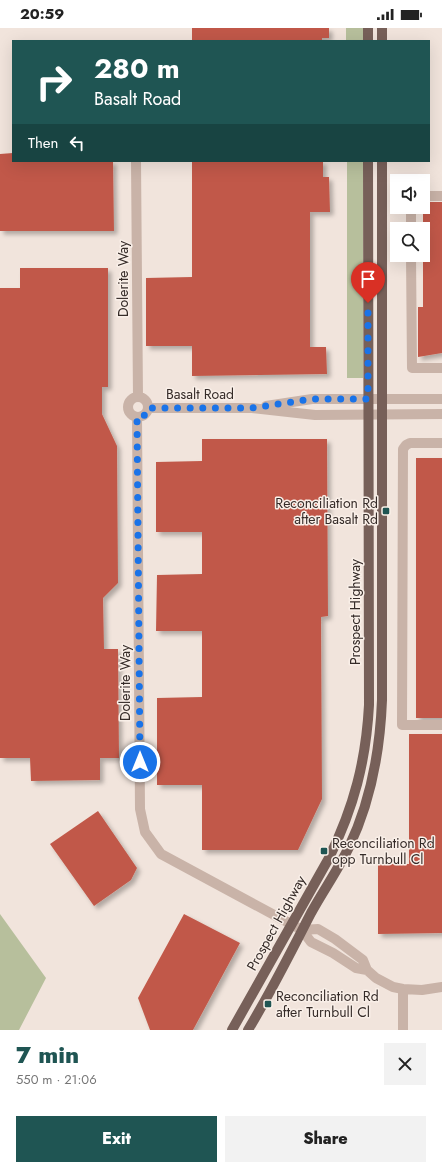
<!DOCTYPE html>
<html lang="en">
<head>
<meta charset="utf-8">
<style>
	:root { --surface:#fff; --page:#f2f2f2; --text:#222; --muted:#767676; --accent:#1f5553 }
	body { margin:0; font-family:Jost,sans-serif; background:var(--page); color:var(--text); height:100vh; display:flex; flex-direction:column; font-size:15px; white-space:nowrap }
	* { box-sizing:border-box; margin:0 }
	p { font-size:13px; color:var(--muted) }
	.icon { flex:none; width:22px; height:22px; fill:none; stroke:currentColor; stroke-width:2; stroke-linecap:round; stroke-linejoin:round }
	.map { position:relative; height:1002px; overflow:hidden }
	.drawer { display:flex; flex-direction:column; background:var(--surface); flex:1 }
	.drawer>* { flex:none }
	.hud { position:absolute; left:12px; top:12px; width:418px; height:122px; border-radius:0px; box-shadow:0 4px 16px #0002; background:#1f5553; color:#fff; overflow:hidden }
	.tools { position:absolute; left:390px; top:146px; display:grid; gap:8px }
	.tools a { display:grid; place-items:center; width:40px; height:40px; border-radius:0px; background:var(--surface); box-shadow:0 4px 16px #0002; font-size:20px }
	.pin { position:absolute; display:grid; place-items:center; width:34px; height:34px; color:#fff; margin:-41px -17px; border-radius:50% 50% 50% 0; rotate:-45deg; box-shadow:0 0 4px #0007 }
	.pin .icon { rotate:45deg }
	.me { position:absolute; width:44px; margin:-22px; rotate:0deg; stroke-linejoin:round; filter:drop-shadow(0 0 3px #0008) }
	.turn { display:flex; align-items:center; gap:14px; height:84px; padding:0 16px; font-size:18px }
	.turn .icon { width:52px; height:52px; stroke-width:2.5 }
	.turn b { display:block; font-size:28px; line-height:34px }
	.then { display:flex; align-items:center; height:38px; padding:0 16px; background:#0003; gap:8px; font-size:15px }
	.round { display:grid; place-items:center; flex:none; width:42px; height:42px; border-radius:0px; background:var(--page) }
	.overview { display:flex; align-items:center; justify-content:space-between; height:68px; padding:0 16px }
	h1 { font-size:24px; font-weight:800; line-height:30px; color:var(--accent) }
	.action { display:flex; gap:8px; margin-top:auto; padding:8px 16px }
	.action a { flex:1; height:46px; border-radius:0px; background:var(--accent); color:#fff; font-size:16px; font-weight:800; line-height:46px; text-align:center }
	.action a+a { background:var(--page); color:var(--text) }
	.status { display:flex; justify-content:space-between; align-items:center; height:28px; padding:0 20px; background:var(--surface); direction:ltr }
	.status svg { height:11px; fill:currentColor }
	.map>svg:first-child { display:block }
	.green { fill:#b7bf9c }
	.building { fill:#c15949; filter:url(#shadow) }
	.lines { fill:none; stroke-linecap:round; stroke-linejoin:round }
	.minor { stroke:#c9b3a8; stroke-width:10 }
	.major { stroke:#776059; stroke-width:10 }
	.route { stroke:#1a73e8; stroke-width:7; stroke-dasharray:0 12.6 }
	.poi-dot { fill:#1f5553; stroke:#f9efe8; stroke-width:1.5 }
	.labels { text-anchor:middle; stroke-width:3; stroke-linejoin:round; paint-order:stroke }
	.street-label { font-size:14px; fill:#352b28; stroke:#f9efe8 }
	.poi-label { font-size:14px; fill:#352b28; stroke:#f9efe8; text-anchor:start }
</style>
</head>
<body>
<div class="status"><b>20:59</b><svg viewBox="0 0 49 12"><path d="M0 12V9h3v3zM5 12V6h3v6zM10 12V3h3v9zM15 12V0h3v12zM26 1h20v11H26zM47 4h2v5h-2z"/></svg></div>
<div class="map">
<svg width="442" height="1002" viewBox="0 0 442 1002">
	<defs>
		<filter id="shadow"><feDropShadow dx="3.5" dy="3.5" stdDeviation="2" flood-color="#0004"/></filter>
	</defs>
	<rect width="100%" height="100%" fill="#f1e4dc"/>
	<path class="green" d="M346 0H363V13H346Z
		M347 133H363V350H347Z
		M0 886 46 950 19 1002H0Z"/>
	<path class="building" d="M192 0H329V10H322V13H192Z
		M13 125V133H113L114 203H0V126Z
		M192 133H323V149H329L330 184H310V319H326L327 346 192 348V318H146V250L192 249Z
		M423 174H442V325L418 329V279H423Z
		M20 240H108V359H102V386L117 418 118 555 103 570 104 621H118L119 730H100V752L31 753 30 730H0V260H20Z
		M202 411H327L328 588 321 589 322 771 298 822H202V757H157V670L202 669V603H156L157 547 202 546V504H156V434L202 433Z
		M416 430H442V690H416Z
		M409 706H442V905L378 906V836H409Z
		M98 783 137 840 131 852 94 878 50 816Z
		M184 886 240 915 193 1002H150L138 970Z"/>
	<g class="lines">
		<path class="minor" d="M136 133 138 369
			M423 168H442
			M411 179V201
			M411 227 412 340H442
			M128 379a10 10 0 1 1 20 0a10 10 0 1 1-20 0Z
			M266 378 312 371H442
			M148 380H252L315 387 442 386
			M137 389 140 781 145 804 161 826 302 902 311 914 333 925 356 940 367 942 376 950 393 959 403 961 422 962 442 959
			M442 415H410L406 417 403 421 402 697H442
			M302 902 318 901 335 911 363 932 367 942
			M403 961V1002"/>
		<path class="major" d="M368 13V0
			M382 13V0
			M232 1002 329 830C354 779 366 733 369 677L368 133
			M248 1002C271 964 291 924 311 885 323 863 338 842 349 819 371 773 380 724 382 672V133"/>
	</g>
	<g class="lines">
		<path class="route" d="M140 734 137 389 144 388 148 380H252L312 371H368V275"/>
	</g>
	<g class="poi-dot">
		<rect x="382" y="479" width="8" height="8" rx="2"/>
		<rect x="320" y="819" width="8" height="8" rx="2"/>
		<rect x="264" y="972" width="8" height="8" rx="2"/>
	</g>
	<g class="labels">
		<g class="street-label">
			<text transform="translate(123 251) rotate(-90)" y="5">Dolerite Way</text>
			<text x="200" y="371">Basalt Road</text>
			<text transform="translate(355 584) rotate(-90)" y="5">Prospect Highway</text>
			<text transform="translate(125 655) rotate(-90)" y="5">Dolerite Way</text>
			<text transform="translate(276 895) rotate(-61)" y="5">Prospect Highway</text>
		</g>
		<g class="poi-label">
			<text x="378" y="480" text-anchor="end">Reconciliation Rd<tspan x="378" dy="16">after Basalt Rd</tspan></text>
			<text x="332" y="820">Reconciliation Rd<tspan x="332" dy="16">opp Turnbull Cl</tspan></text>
			<text x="276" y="973">Reconciliation Rd<tspan x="276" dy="16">after Turnbull Cl</tspan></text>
		</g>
	</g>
</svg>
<div class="tools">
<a><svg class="icon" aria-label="sound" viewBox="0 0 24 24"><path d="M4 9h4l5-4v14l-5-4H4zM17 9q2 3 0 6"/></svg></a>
<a><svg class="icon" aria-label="search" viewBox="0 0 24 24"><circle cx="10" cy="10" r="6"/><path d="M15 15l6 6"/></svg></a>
</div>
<div class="pin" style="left:368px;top:275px;background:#d93025"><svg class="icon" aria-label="arrive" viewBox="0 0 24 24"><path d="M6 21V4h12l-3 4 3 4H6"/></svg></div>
<svg class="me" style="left:140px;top:734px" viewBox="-20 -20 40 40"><circle r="17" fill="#1a73e8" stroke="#fff" stroke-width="3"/><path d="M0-11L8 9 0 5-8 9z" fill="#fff"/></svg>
<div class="hud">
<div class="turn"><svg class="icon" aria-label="right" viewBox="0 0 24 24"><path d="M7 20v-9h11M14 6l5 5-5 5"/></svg><div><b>280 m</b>Basalt Road</div></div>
<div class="then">Then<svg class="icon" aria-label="left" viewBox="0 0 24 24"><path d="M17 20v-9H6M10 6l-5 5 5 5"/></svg></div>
</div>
</div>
<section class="drawer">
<div class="overview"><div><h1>7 min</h1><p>550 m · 21:06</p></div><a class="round"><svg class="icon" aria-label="close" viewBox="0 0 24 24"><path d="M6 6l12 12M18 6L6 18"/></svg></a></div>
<div class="action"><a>Exit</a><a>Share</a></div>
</section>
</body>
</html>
